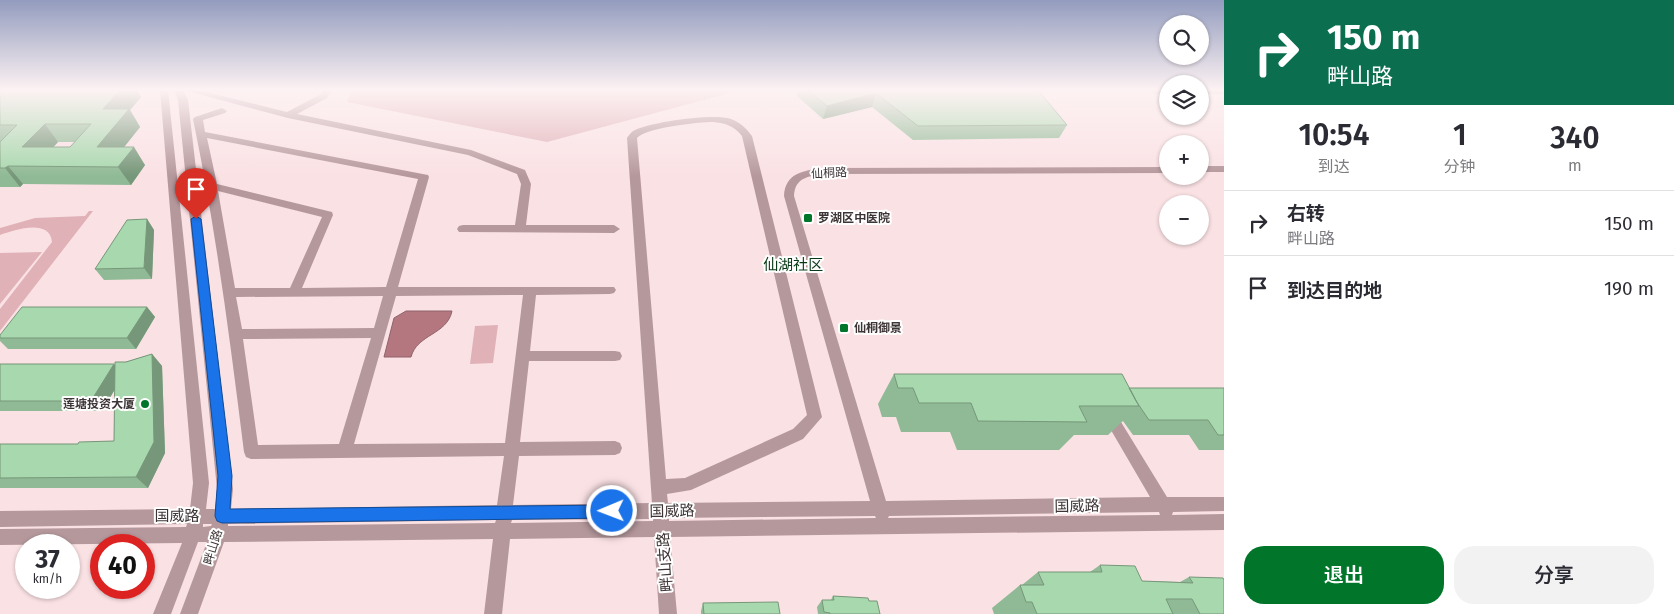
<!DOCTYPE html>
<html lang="zh">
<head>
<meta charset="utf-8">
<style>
	:root { --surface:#fff; --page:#f2f2f3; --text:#2b2b33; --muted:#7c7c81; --line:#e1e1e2; --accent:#01762b }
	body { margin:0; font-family:"Fira Sans","Noto Sans SC",sans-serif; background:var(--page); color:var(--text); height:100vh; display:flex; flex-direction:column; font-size:19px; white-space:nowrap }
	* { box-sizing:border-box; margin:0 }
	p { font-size:16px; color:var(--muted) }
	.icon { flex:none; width:28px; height:28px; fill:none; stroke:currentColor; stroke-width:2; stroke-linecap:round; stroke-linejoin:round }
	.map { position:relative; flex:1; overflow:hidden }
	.side { display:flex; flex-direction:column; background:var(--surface); width:450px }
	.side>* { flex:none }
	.banner { background:#0b6e4f; color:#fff; overflow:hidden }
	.fabs { position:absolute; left:1159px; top:15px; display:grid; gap:10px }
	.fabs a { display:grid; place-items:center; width:50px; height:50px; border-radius:50%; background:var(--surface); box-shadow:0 1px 4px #0004; font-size:25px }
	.speed { position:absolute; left:15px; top:534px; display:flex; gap:10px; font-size:25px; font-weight:700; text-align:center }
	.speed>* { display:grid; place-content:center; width:65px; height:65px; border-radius:50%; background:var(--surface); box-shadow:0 1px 4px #0004; line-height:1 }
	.speed small { font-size:12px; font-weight:400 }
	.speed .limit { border:8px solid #d22; background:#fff; color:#111 }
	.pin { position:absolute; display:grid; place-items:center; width:42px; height:42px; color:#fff; margin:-51px -21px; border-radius:50% 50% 50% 0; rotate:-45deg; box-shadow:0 0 5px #0007 }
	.pin .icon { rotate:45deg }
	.me { position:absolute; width:55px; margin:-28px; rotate:269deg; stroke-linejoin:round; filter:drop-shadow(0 0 4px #0008) }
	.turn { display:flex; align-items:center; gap:18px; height:105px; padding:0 20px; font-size:22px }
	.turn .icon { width:65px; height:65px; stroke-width:2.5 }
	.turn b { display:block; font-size:35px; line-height:42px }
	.eta { display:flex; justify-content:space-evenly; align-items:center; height:85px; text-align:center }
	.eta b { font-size:30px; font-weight:600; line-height:35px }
	.button { display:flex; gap:10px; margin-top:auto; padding:10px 20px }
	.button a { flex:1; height:58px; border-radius:20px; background:var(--accent); color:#fff; font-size:20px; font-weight:600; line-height:58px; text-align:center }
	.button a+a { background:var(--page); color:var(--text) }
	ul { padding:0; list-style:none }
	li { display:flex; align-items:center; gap:15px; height:65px; padding:0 20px; border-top:1px solid var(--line) }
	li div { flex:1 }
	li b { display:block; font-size:19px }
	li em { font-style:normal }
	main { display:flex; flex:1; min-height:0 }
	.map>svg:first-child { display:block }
	.green { fill:#e0b1b7 }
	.water { fill:#b47780; stroke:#90636a }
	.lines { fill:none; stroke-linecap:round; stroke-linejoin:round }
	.minor { fill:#b5989c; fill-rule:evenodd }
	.wall { fill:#90ba95; fill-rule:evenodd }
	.shaded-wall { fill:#769779 }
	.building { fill:#a8d8ad; stroke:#769779; fill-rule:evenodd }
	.route { fill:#1a73e8; stroke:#114b97 }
	.poi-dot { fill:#01762b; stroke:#fff; stroke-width:2 }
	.labels { text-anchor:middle; stroke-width:4; stroke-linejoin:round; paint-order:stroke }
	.street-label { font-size:12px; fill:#3d3435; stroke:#fff }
	.poi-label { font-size:12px; font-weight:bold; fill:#3d3435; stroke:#fff; text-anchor:start }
	.quarter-label { font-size:15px; fill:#083814; stroke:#fff }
	.near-street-label { font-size:15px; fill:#3d3435; stroke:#fff }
</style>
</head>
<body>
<main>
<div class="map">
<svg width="1224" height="614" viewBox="0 0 1224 614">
	<rect width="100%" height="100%" fill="#fae1e4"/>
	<path class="green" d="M352 90H741L547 142 347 102Z
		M89 211H93L0 331V309L52 242C50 218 14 230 0 235V228L35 218 85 216Z
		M42 252 0 304V253Z
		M498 325 493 363 470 364 475 326Z"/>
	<path class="water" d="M406 311H452C447 335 417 334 411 357H384L394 318Z"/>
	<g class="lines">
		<path class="minor" d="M160 90H168L209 483 206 509H215L217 489 178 100 174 90H183L188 100 233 489 231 509 497 505 504 456 251 459 246 457 244 452C230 340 216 230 193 119L195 117 222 108 227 111 225 113 203 120 205 132 428 175 429 177 398 287H614L616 290 614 293 610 294 536 295 530 351H615L620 352 622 356 620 360 615 361H529L520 442 615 441 620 443 622 448 620 453 615 455 519 456 513 505 652 503 627 138C629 135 632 131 635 130 652 122 713 113 731 119 741 123 746 128 752 136L822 417 803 439 691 490 667 494 668 503 870 501 784 196C785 172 806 170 825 168L1168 167V173L825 174C809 176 795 177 794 196L886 501 1150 497 1101 413 1103 409 1108 407 1113 409 1167 497H1224V511L1173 512 1172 515 1224 514V530L670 537 677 614H659L654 537 510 539 502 614H484L493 539 224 542 198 614H180L207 542H198L171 614H153L182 543 0 545V529L186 527 187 524 0 527V511L190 509 193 483ZM713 122C726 123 734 126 742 136L807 415 793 429 685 478 666 479 637 138C645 128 698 122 713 122ZM207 138 418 179 386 287 302 288 333 215 332 212 217 184ZM218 191 322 217 290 288H235ZM523 295 505 443 354 444 396 296ZM383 296 374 328 242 329 236 297ZM371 338 339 444 258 445 243 339ZM1159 512 1160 515 888 518 889 516ZM875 516 876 518 669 521V518ZM653 519V521L511 523 512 520ZM496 520 495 523 228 526V524ZM203 524H212L211 526 203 527Z
			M183 90H199L287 112 321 94 323 90H332L327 98 297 114 471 150 525 170 531 184 526 225H614L620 229 614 233 459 232 457 229 459 226 463 225H515L521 184 517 174 468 155 288 118Z
			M1168 90V94H1155L1151 91Z
			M1200 90H1224V94H1200Z
			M1200 166H1224V172H1200Z"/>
	</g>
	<path class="wall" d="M0 90 141 97 130 110 140 127 124 147 145 165 131 185 23 184 20 187H0ZM58 142H75L70 147H53Z
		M798 90H1038L1067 125 1059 138 913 140 872 107 823 119 797 96Z
		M147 219 154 230 152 279 104 280 95 269Z
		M147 307 155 317 136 349H8L0 341V335Z
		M152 354 162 366 165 453 148 488H0V444H78L114 441 115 389 102 411H0V364L115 365Z
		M894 374 1129 388H1224V450H1199L1189 435H1133L1123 421 1108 435H1074L1059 450H957L950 432H901L896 417H882L878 404Z
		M1100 565 1142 581 1180 582 1189 577 1224 614H994L992 608 1020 585H1022L1038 572H1090Z
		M833 596 869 601 880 614H818L817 607 822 600H831Z
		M703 603 780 614H701V611Z"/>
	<path class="shaded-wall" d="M120 90H137L141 97 130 110 140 127 109 166 97 147 103 109Z
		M876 93 872 107 823 119 827 106Z
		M45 124 58 142 36 166 22 147Z
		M134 147 145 165 131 185 118 167Z
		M8 166 23 184 20 187 5 168Z
		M147 219 154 230 152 279 144 268Z
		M147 307 155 317 136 349 127 338Z
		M152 354 162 366 165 453 148 488 136 477Z
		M114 364 124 374 102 411 91 401Z"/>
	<path class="building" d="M0 90H120L103 109H129L97 147H134L118 167 8 166 5 168H0V142L17 125H0ZM45 124H91L70 147H22Z
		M808 90H1038L1067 125 918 126 876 93 827 106Z
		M147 219 144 268 95 269 127 220Z
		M22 307H147L127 338H0V335Z
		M152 354 154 442 136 477 0 478V444H78L79 442 114 441 115 362H126Z
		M0 364H114L91 401H0Z
		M894 374H1122L1139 406H1079L1087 422 978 421 971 403H919L913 388H898Z
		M1129 388H1224V435H1218L1208 420H1149L1136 401Z
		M1100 565 1135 566 1142 581 1193 583 1189 577 1223 578 1224 580V614H1200L1192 599H1166L1173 614H1037L1032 602H1026L1020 585H1044L1038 572H1102Z
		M833 596 868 598 869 601H877L880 614H830V613L824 612 822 600H834Z
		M778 602 780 614H704L703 603Z"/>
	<linearGradient id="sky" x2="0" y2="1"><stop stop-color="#939cbe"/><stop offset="0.51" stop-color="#fdf2f3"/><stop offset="1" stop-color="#fdf2f3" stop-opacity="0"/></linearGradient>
	<rect width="1224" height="176" fill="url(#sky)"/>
	<path class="route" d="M196 216 201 219 232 476 230 509 612 505 617 507 619 511 617 516 612 518 222 523 217 521 215 516 218 476 191 219Z"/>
	<g class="poi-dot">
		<rect x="803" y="213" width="10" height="10" rx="2.5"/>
		<rect x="839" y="323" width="10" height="10" rx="2.5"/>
		<circle cx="145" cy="404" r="5"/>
	</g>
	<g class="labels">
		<g class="street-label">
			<text transform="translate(829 173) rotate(-3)" y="4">仙桐路</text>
			<text transform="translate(213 547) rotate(-73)" y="4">畔山路</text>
		</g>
		<g class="poi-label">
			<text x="818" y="222">罗湖区中医院</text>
			<text x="854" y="332">仙桐御景</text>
			<text x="135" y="408" text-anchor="end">莲塘投资大厦</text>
		</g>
		<g class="quarter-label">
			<text x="793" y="270">仙湖社区</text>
		</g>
		<g class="near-street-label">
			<text transform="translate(1077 506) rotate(-1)" y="5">国威路</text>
			<text transform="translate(672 511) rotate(-1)" y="5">国威路</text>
			<text x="177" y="521">国威路</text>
			<text transform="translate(665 562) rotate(-94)" y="5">畔山支路</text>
		</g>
	</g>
</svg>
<div class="fabs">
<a><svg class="icon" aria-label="search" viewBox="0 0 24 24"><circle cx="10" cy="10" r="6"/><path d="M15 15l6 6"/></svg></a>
<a><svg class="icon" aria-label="layers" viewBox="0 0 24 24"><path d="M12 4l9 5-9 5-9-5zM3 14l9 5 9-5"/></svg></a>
<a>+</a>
<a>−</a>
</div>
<div class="speed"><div>37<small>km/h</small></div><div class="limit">40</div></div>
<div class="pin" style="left:196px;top:219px;background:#d93025"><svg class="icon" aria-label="arrive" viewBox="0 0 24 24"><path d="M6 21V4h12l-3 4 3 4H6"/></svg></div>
<svg class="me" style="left:612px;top:511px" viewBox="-20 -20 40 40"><circle r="17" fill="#1a73e8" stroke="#fff" stroke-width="3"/><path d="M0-11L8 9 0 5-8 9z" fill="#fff"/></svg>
</div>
<section class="side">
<div class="banner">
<div class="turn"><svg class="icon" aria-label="right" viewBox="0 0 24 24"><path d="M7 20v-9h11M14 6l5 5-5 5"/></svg><div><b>150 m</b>畔山路</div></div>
</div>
<div class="eta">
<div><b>10:54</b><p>到达</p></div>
<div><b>1</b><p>分钟</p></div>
<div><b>340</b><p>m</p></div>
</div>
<ul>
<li><svg class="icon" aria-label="right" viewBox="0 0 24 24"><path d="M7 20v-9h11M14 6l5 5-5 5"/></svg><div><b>右转</b><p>畔山路</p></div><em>150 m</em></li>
<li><svg class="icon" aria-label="arrive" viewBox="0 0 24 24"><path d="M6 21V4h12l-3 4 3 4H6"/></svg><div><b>到达目的地</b></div><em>190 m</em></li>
</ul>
<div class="button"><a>退出</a><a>分享</a></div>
</section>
</main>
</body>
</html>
